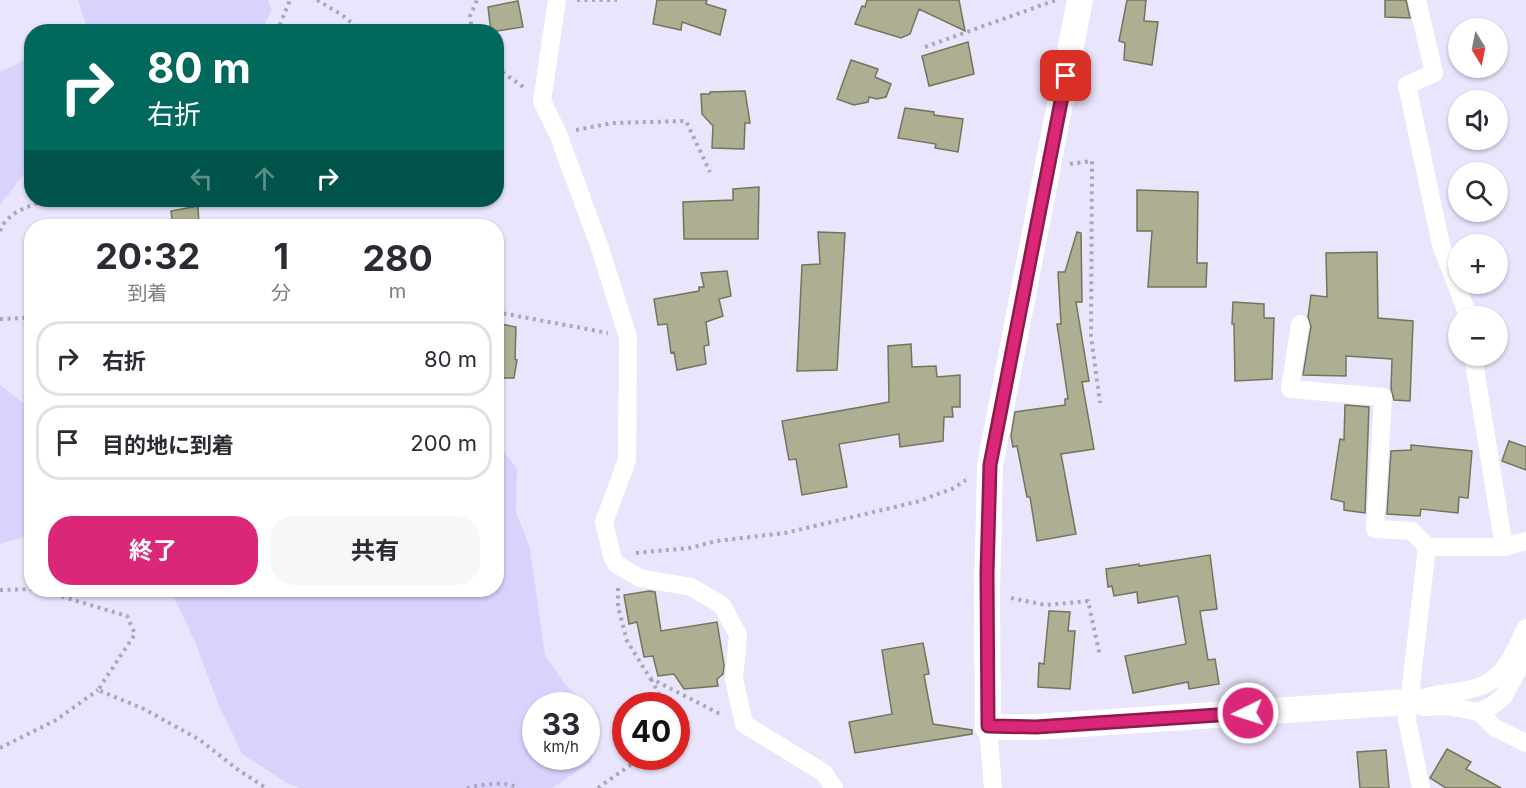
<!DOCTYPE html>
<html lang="ja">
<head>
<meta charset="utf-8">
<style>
	:root { --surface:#fff; --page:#f7f7f7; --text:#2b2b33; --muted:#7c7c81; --line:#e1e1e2; --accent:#db2777 }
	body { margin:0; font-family:Inter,"Noto Sans JP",sans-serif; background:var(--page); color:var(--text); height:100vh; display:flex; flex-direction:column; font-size:22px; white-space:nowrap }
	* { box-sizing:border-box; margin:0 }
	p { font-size:20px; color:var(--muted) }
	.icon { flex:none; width:33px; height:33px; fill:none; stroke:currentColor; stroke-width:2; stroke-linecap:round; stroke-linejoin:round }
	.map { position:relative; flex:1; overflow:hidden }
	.drawer { position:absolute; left:24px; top:219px; width:480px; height:378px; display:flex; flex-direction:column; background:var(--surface); border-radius:24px; box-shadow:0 2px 4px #0004 }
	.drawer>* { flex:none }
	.hud { position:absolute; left:24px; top:24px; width:480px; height:183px; border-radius:24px; box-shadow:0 2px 4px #0004; background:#00695c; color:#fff; overflow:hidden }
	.needle { width:39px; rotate:170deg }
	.buttons { position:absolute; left:1448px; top:18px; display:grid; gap:12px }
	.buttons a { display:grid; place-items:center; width:60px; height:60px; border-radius:50%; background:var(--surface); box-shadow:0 2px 4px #0004; font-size:30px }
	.speed { position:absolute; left:522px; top:692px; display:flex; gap:12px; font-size:30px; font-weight:700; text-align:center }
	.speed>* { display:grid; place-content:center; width:78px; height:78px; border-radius:50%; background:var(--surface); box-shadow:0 2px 4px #0004; line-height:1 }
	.speed small { font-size:15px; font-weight:400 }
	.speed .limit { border:9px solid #d22; background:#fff; color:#111 }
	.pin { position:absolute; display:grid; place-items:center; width:51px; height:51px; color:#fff; margin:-26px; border-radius:12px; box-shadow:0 3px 9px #0006 }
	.me { position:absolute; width:66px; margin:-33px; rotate:266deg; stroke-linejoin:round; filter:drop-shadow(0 0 4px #0008) }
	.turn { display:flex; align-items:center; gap:21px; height:126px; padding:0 24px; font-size:27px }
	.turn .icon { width:78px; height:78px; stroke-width:2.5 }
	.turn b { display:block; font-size:42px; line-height:51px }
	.lanes { display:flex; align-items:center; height:57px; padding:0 24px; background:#0003; justify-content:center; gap:30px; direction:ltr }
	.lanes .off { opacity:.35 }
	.eta { display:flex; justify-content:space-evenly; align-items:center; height:102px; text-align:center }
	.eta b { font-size:36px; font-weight:700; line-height:42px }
	.primary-button { display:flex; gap:12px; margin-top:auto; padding:12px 24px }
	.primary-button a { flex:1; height:69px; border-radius:24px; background:var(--accent); color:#fff; font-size:24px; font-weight:700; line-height:69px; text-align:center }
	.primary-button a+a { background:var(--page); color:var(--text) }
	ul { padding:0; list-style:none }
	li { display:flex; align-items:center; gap:18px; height:75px; margin:0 12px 9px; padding:0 12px; border:3px solid var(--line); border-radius:24px }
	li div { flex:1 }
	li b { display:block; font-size:22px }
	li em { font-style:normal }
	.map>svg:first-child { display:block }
	.green { fill:#d8d3fd; fill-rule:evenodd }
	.building { fill:#aeaf92; stroke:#747459; stroke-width:1.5 }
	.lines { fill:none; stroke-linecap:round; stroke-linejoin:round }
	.path { stroke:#aaa7bb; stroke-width:4; stroke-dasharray:3 4.5; stroke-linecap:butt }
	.street { stroke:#fff; stroke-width:18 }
	.secondary { stroke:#fff; stroke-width:26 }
	.route-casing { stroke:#8e194d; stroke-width:15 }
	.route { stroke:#db2777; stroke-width:10 }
</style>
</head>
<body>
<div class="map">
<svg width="1526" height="788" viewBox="0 0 1526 788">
	<rect width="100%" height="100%" fill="#e8e5fd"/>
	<path class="green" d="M78 0H268L272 10 261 31H88Z
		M31 57V165L0 205V72Z
		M0 385 32 410 31 535 0 544Z
		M499 446 517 468 516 512 530 548 545 655 565 684 600 716 591 762 552 788H300L289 784 242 754 218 703 195 642 172 593 166 590H496V447ZM536 705H586V756H536Z"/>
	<path class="building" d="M657 0H707L706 4 726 10 720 35 682 22 681 30 653 24Z
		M867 0H959L965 31 919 9 910 34 901 38 855 24 862 6 865 7Z
		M1127 0H1146L1144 21 1158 22 1152 65 1124 60 1125 43 1119 41Z
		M1385 0H1406L1410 18 1385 17Z
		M518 1 523 27 491 32 488 7Z
		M968 42 974 74 929 86 922 56Z
		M851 60 878 69 875 77 891 84 886 97 877 99 869 97 868 102 854 105 837 99Z
		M745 91 750 123H745L744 149 712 148 713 126 702 114 701 94H710V92Z
		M905 108 934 112V115L963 119 958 152 935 148 936 144 898 138Z
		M759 187 758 239H684L683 202 733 200V189Z
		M1137 190 1198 192 1197 263H1207L1206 287H1148L1152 231H1137Z
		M198 206 199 226H173L171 211Z
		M818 232 845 233 837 370 797 371 802 265 820 264Z
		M1077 232 1081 233 1082 302H1076L1089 381 1082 382 1094 449 1061 454 1076 534 1037 541 1030 497H1027L1017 446 1013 447 1011 436 1015 412 1065 405V399H1068L1057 324H1061L1058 272H1065Z
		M1377 252 1378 318 1413 321 1410 401 1394 400 1391 389 1392 359 1346 356V376L1303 375 1311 326 1308 317 1311 295 1327 297 1326 253Z
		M727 271 731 296 719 299 723 316 706 322 709 345 704 346 706 364 677 370 674 352 671 353 667 324 658 325 654 299 699 291V287H704L701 273Z
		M1233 302 1264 304V318H1274L1272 379 1235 381 1234 324H1232Z
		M496 323 516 327 515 359 517 360 514 378H496Z
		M911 344 912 367 936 366 937 377 960 375V407H952L953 417H944L943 441 900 447 899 434 839 444 847 487 802 495 796 459 789 460 782 421 889 402 888 346Z
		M1345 405 1369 407 1365 513 1344 510V502L1331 499 1340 439 1344 440Z
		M1509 441 1526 447V470L1502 461Z
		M1411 445 1472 451 1468 498 1459 497 1458 513 1421 509 1420 516 1387 514 1391 451 1411 450Z
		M1210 555 1217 609 1200 611 1208 660 1215 659 1219 684 1189 689 1188 682 1133 693 1125 656 1186 644 1178 596 1138 603 1137 592 1114 596 1112 586 1108 587 1106 569 1139 564V566Z
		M649 591 655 592 661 631 717 622 724 665 723 674 717 679 718 686 684 689 674 674 658 676 653 656 644 657 637 622 629 624 624 595Z
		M1049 611 1070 612 1068 631H1075L1070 689 1038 687 1039 663 1044 664Z
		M923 643 929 674 924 675 933 724 972 730V734L855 753 849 722 892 714 882 650Z
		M1447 749 1471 762 1466 769 1501 788H1446L1430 778Z
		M1386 750 1389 788H1360L1357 752Z"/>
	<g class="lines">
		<path class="path" d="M317 0 342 15 363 32
			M577 0H617
			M277 32 290 0
			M472 32 470 16 477 0
			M925 47 1056 0
			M496 68 525 88
			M576 130 612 123 686 121 710 172
			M1070 164 1092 161 1091 336 1100 403
			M0 231C6 213 29 206 46 200
			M496 312 608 333
			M0 319 25 318 32 322
			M636 553 689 548 717 541 785 533 916 502 952 489 966 480
			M618 588V607L627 641 650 678 722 715
			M0 590 32 589
			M40 590 127 616 135 634 98 690 144 709 200 740 237 769 266 788
			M1011 598 1046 605 1088 601 1100 656
			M651 679 659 694 662 705
			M0 748 56 720 98 690
			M467 788C482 785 504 780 518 788
			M598 788 643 756"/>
		<path class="street" d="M557 0 542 101 558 134 600 248 628 337 627 460 604 522 612 556 616 564 640 578 691 587 722 605 738 635 734 679 744 724 824 773 834 788
			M1417 0 1434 73 1407 85 1441 245 1465 307 1467 316
			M1300 324 1290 389 1383 397 1375 529 1412 531 1427 547H1504L1473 356
			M1504 547 1526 541
			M1407 702C1417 700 1426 697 1435 695 1456 691 1480 692 1497 676 1511 663 1518 644 1526 628
			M1423 707 1447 706 1479 712 1495 728 1526 743
			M1479 712 1493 705 1504 696 1526 654
			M988 727 993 788
			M1421 788 1407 720 1427 547"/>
		<path class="secondary" d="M1080 0 990 465 987 596 988 727H1036L1407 702"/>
	</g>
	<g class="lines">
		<defs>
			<path id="route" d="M1066 76 990 465 987 573 988 726 1036 727 1248 713"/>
		</defs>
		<use href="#route" class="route-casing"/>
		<use href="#route" class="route"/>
	</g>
</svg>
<div class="buttons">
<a><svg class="needle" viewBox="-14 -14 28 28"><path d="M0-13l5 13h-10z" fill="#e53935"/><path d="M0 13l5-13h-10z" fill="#7c7c81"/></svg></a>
<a><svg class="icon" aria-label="sound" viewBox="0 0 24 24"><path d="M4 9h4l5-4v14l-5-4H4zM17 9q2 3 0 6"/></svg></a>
<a><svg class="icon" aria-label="search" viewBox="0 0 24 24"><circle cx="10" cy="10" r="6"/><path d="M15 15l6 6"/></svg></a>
<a>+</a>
<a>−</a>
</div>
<div class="speed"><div>33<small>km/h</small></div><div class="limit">40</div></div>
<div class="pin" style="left:1066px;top:76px;background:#d93025"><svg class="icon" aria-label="arrive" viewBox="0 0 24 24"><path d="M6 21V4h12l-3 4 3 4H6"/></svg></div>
<svg class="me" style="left:1248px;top:713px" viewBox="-20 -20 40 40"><circle r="17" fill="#db2777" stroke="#fff" stroke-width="3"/><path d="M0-11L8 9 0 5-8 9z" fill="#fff"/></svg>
<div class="hud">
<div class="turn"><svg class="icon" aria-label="right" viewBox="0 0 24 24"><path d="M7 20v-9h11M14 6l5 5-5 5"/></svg><div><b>80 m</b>右折</div></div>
<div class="lanes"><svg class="icon off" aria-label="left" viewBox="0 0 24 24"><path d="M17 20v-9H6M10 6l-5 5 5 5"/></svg><svg class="icon off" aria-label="ahead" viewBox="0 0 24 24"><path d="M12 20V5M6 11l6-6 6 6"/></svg><svg class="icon" aria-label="right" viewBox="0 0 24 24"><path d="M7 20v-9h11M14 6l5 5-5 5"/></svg></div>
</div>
<section class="drawer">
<div class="eta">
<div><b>20:32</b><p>到着</p></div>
<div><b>1</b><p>分</p></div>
<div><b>280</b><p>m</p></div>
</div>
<ul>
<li><svg class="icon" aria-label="right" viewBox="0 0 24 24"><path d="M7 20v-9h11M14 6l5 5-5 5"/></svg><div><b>右折</b></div><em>80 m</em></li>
<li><svg class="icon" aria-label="arrive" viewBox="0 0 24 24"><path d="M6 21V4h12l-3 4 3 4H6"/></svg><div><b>目的地に到着</b></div><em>200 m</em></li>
</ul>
<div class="primary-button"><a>終了</a><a>共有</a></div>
</section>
</div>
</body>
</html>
